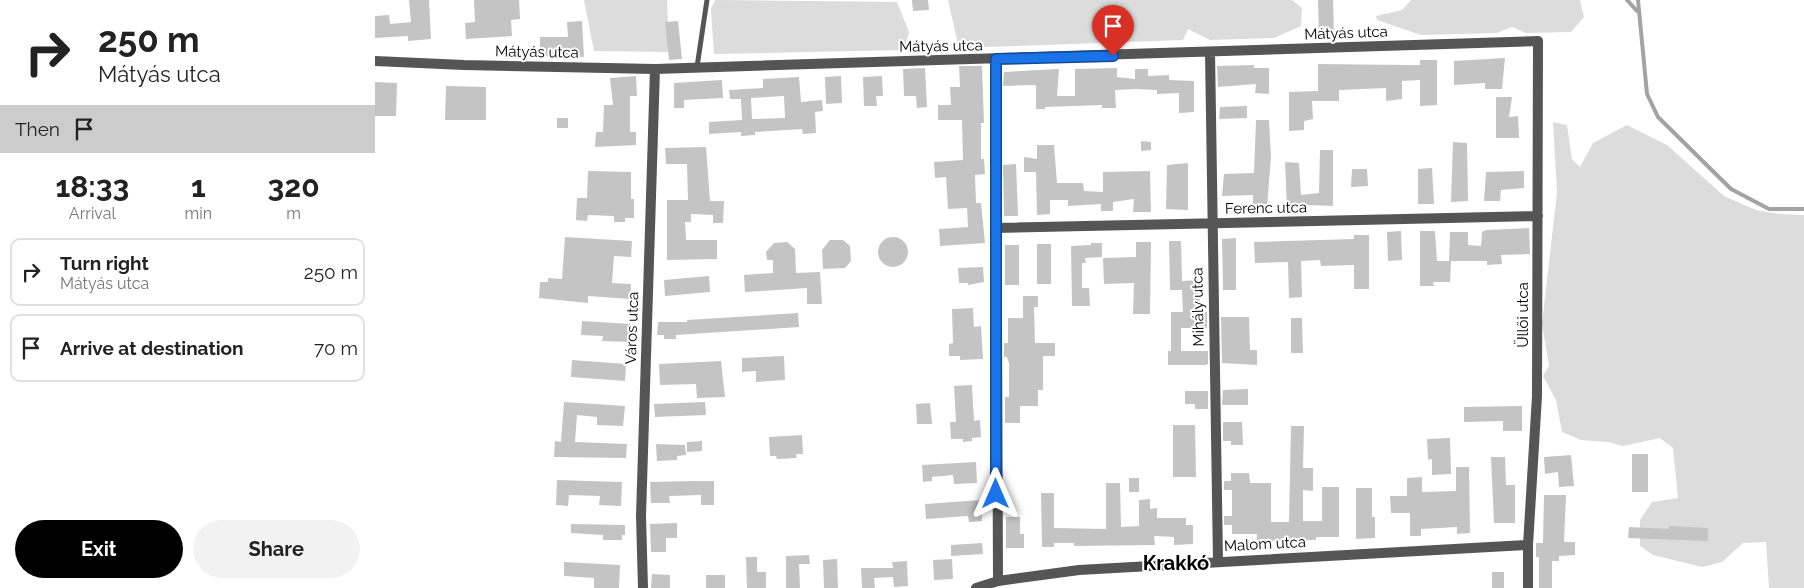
<!DOCTYPE html>
<html lang="en">
<head>
<meta charset="utf-8">
<style>
	:root { --surface:#fff; --page:#f2f2f2; --text:#222; --muted:#767676; --line:#e0e0e0; --accent:#000 }
	body { margin:0; font-family:Raleway,sans-serif; background:var(--page); color:var(--text); height:100vh; display:flex; flex-direction:column; font-size:19px; white-space:nowrap }
	* { box-sizing:border-box; margin:0 }
	p { font-size:16px; color:var(--muted) }
	.icon { flex:none; width:28px; height:28px; fill:none; stroke:currentColor; stroke-width:2; stroke-linecap:round; stroke-linejoin:round }
	.map { position:relative; flex:1; overflow:hidden }
	.drawer { display:flex; flex-direction:column; background:var(--surface); width:375px }
	.drawer>* { flex:none }
	.hud { background:#fff; color:var(--text); overflow:hidden }
	.pin { position:absolute; display:grid; place-items:center; width:42px; height:42px; color:#fff; margin:-51px -21px; border-radius:50% 50% 50% 0; rotate:-45deg; box-shadow:0 0 5px #0007 }
	.pin .icon { rotate:45deg }
	.me { position:absolute; width:55px; margin:-28px; rotate:0deg; stroke-linejoin:round; filter:drop-shadow(0 0 4px #0008) }
	.turn { display:flex; align-items:center; gap:18px; height:105px; padding:0 15px; font-size:22px }
	.turn .icon { width:65px; height:65px; stroke-width:2.5 }
	.turn b { display:block; font-size:35px; line-height:42px }
	.then { display:flex; align-items:center; height:48px; padding:0 15px; background:#0003; gap:10px; font-size:19px }
	.eta { display:flex; justify-content:space-evenly; align-items:center; height:85px; text-align:center }
	.eta b { font-size:30px; font-weight:700; line-height:35px }
	.button { display:flex; gap:10px; margin-top:auto; padding:10px 15px }
	.button a { flex:1; height:58px; border-radius:30px; background:var(--accent); color:#fff; font-size:20px; font-weight:700; line-height:58px; text-align:center }
	.button a+a { background:var(--page); color:var(--text) }
	ul { padding:0; list-style:none }
	li { display:flex; align-items:center; gap:15px; height:68px; margin:0 10px 8px; padding:0 5px; border:2px solid var(--line); border-radius:10px }
	li div { flex:1 }
	li b { display:block; font-size:19px }
	li em { font-style:normal }
	main { display:flex; flex:1; min-height:0 }
	.map>svg:first-child { display:block }
	.green { fill:#dcdcdc }
	.lines { fill:none; stroke-linecap:round; stroke-linejoin:round }
	.stream { stroke:#a3a3a3; stroke-width:4 }
	.building { fill:#c4c4c4; fill-rule:evenodd }
	.lane { stroke:#555; stroke-width:5 }
	.street { stroke:#555; stroke-width:10 }
	.route-casing { stroke:#114b97; stroke-width:12 }
	.route { stroke:#1a73e8; stroke-width:9 }
	.labels { text-anchor:middle; stroke-width:4; stroke-linejoin:round; paint-order:stroke }
	.street-label { font-size:15px; fill:#000; stroke:#fff }
	.district-label { font-size:20px; font-weight:bold; fill:#000; stroke:#fff }
</style>
</head>
<body>
<main>
<section class="drawer">
<div class="hud">
<div class="turn"><svg class="icon" aria-label="right" viewBox="0 0 24 24"><path d="M7 20v-9h11M14 6l5 5-5 5"/></svg><div><b>250 m</b>Mátyás utca</div></div>
<div class="then">Then<svg class="icon" aria-label="arrive" viewBox="0 0 24 24"><path d="M6 21V4h12l-3 4 3 4H6"/></svg></div>
</div>
<div class="eta">
<div><b>18:33</b><p>Arrival</p></div>
<div><b>1</b><p>min</p></div>
<div><b>320</b><p>m</p></div>
</div>
<ul>
<li><svg class="icon" aria-label="right" viewBox="0 0 24 24"><path d="M7 20v-9h11M14 6l5 5-5 5"/></svg><div><b>Turn right</b><p>Mátyás utca</p></div><em>250 m</em></li>
<li><svg class="icon" aria-label="arrive" viewBox="0 0 24 24"><path d="M6 21V4h12l-3 4 3 4H6"/></svg><div><b>Arrive at destination</b></div><em>70 m</em></li>
</ul>
<div class="button"><a>Exit</a><a>Share</a></div>
</section>
<div class="map">
<svg width="1429" height="588" viewBox="0 0 1429 588">
	<rect width="100%" height="100%" fill="#fff"/>
	<path class="green" d="M209 0H292L294 52 219 51Z
		M340 0 522 2 534 32 529 50 339 54 336 9Z
		M573 0H917L927 8 926 26 899 38 835 40 813 29 808 40 584 48Z
		M1036 0H1205L1209 17 1196 32 1151 33 1137 27 1122 33 1046 35 1002 20 1001 16 1027 10Z
		M1178 122 1192 125 1197 159 1205 167 1218 143 1252 125 1292 145 1349 196 1381 210 1404 214 1429 215V588H1394L1391 542 1368 543 1347 562 1327 567 1278 555 1265 546V520L1277 502 1303 498 1298 448 1285 438 1248 446 1233 442 1206 440 1187 432 1181 400 1168 376 1174 366 1167 324 1182 192Z"/>
	<g class="lines">
		<path class="stream" d="M1252 0 1262 11
			M1263 0 1272 94 1283 117 1356 189 1394 209H1429"/>
	</g>
	<path class="building" d="M34 0H54L56 39 33 41V36L0 38V16L14 15 15 24 36 22Z
		M99 0H144L145 19 136 20 137 36 91 39 90 23 100 22Z
		M537 0H553L554 10 538 11Z
		M943 0H958L959 37H944Z
		M207 21 209 57 165 56V37H193L192 22Z
		M303 21 307 59 294 60 290 22Z
		M1130 58 1127 89H1110V83L1079 85V61Z
		M1045 60H1062V105L1045 106V80L1027 81V99L1011 101V88L964 90V101H937L938 119 929 121V130L914 131V92L943 91V64L1031 65H1045Z
		M879 65V68H894V94L880 93 881 84 843 87 842 66Z
		M584 66H607L609 123H606V159H609L610 174 600 175 601 203H606L610 243 565 246 564 229 593 227 592 208 573 209 571 177 560 178 559 162 588 160 587 120H563V105H576L575 87H585Z
		M550 68 552 107 542 108 541 96H529L528 69Z
		M742 68V77L760 79V69H773V76L794 75V80L819 81V112L804 113V93L782 94V90L761 89 740 90 741 108H727V105L670 107V109H661V85L628 86 629 72 684 69 682 96H700V69Z
		M261 76 262 96H255V132H261V145L220 147 221 132H228L229 105H238L235 78Z
		M466 76 467 103 451 104 450 77Z
		M507 76 508 96H501L502 106H489L488 77Z
		M424 77 426 102 447 100 448 111 440 112 441 133 428 134 427 129 380 132V135L366 136V132L334 134V122L367 120 366 99H355L354 90 388 88V79ZM409 96 410 118 377 119 376 98Z
		M347 80 348 98 309 100V108H299V83Z
		M0 82 22 83 21 116H0Z
		M71 86 111 87V120H70Z
		M1121 97H1137L1134 117 1143 116 1144 138H1121Z
		M872 106V118L844 119 845 107Z
		M182 118H193V128H182Z
		M881 120H894L896 157 892 207 878 208V195L847 196 849 174 879 173Z
		M766 141 776 142V150L766 151Z
		M1078 142 1092 143 1093 201 1076 202Z
		M662 145H679L682 183H708L709 191 728 192V172L775 171 776 212H758L759 199 738 202V211H726V204L693 206V200H675V214L662 215 661 172H649V157L662 159Z
		M331 147 335 201H349L348 223H338V215L316 214V222H310L311 240H342V259L292 260V200H313L312 164H291L290 148Z
		M945 150H958V206L932 205V207L912 208 910 162 924 163 926 195 944 193Z
		M813 163V210L791 209 792 165Z
		M641 164 643 216H629L628 165Z
		M1057 168 1059 204H1043V169Z
		M977 169H992L993 186 976 187Z
		M213 171 256 172V199H259V218H250V222H239V216L213 215 212 221 201 220 202 198H212Z
		M1149 171V188L1126 190 1125 201H1109L1111 172Z
		M1154 228 1155 254 1126 255 1127 264 1112 265V261H1074L1075 232H1093V245L1106 246 1107 232 1111 230Z
		M1026 231 1027 260 1013 261 1012 232Z
		M1045 231H1060L1062 261H1076L1075 282H1058L1059 286H1045Z
		M979 235H994V289H979V265L946 266 945 260 926 261 927 297 914 298 913 262 880 263 879 242 979 239Z
		M190 237 257 241 256 257 239 256 237 283 256 284 255 299 213 296V303L164 298 165 282H173V278L187 279Z
		M503 252a15 15 0 1 1 30 0a15 15 0 1 1-30 0Z
		M861 238V290H848L847 239Z
		M455 240H468L475 246 476 261 470 268 448 269 447 250Z
		M794 241H806L807 281 824 280 825 312H832V328H806V351H833V364L830 365H793V351H796V312H808L807 290H795Z
		M412 242 420 249 421 273 445 272 447 304H432V288L370 292 369 275 398 273V260H392L391 252 399 243Z
		M761 242H776L775 314H758L759 283 729 284 728 258 761 257Z
		M716 243H727V257L710 258 711 263H707V288H714L715 306H697L696 246 716 245Z
		M662 244H676V284H662Z
		M630 245H644V285H630Z
		M608 267 609 282 593 285V283H584L583 268Z
		M334 276 335 292 290 296 289 280Z
		M648 296H663V307H659L660 343H680V356H668V390H663V406H645V423H630V397H634V363L632 357H629V343H633V318H648Z
		M598 308 599 327 606 326 608 359 585 360V356H574V344L578 343 577 309Z
		M423 313 424 327 301 335V339H289V335H282L283 322H312V320Z
		M846 317H874L875 350H882V365L847 363Z
		M916 318H927L928 353H916Z
		M207 321 256 324 255 342 227 341 228 336 206 335Z
		M409 356 410 380 381 382V371L367 372V358Z
		M197 360 251 364 250 381 196 377Z
		M346 361 350 397 322 398 321 384 285 385 284 364Z
		M597 385 599 421 605 420 606 437 597 438V441L588 442V439H576L575 422H581L579 386Z
		M873 389V405H847L848 390Z
		M810 391H833V409H820V404H810Z
		M189 402 250 406 248 426 222 425V417L202 415 200 442 252 444 251 458 179 457 180 441 186 442Z
		M330 402 331 415 280 417 279 404Z
		M555 403 557 424H542L541 404Z
		M1147 406V431H1128V421L1089 422V407Z
		M848 422H867L868 445H856V441H848Z
		M798 425H820L821 477H798Z
		M916 426H929L928 468H938V491L928 490V521H947V487H964V537H941V540L882 541V534H857V525H849V516H857V490H849V481H856V473H874L875 483H896V522H914Z
		M427 435 428 454H421L422 458 402 459 401 456H395L394 437Z
		M1075 438 1076 474 1057 475V459L1053 460 1052 439Z
		M327 441V451L312 452V442Z
		M281 444 310 445 311 455 302 456V460L282 461Z
		M1257 454H1273V492H1257Z
		M1196 455 1199 486 1184 487 1183 472 1170 474 1169 457Z
		M1116 457H1130L1131 485H1140V523H1119Z
		M601 462 602 483 579 484 578 475 557 477V481L548 482 547 465Z
		M1081 467H1094L1095 533 1082 534V527L1046 529V536H1035V513H1016L1015 496H1032V478L1047 477V492L1081 491Z
		M754 478H764V492H754Z
		M182 480 247 482 246 506 224 505 225 496 194 495 193 506 181 505Z
		M318 481H339V505H326V495L294 496 295 503H276L275 482Z
		M731 483H745L746 527 764 526V500L775 499V509L782 508V518H811V525H818V544L799 545V537L779 536 780 545 699 546V543H679V547H667L666 493H679V528L731 529Z
		M981 488H997V517H1000V538L981 539Z
		M1169 495H1191L1189 542H1200V555L1184 556V561H1177V588H1164V557H1161V543H1168Z
		M606 500 607 521 594 522 593 516 551 519 550 504Z
		M631 517H645V534H649V548H631Z
		M302 523V538H291V552H276L275 524Z
		M196 524 250 525V535H247V540H228V535L196 533Z
		M1294 526 1333 528V541L1253 538 1254 527 1294 529Z
		M607 543 608 554 576 556V545Z
		M434 555 435 564H424L425 588H411V556Z
		M371 557H382V572H391V588H372Z
		M462 559 463 588H449L448 560Z
		M577 559 578 579 559 580 558 560Z
		M532 561 533 586 519 587 518 577 499 578 500 588H487L486 568H518L517 562Z
		M189 562 245 565 244 588H219V578L189 576Z
		M1117 572H1129V588H1117Z
		M277 574 295 575V588H276Z
		M331 575H350V588H331Z"/>
	<g class="lines">
		<path class="lane" d="M322 67 332 0"/>
		<path class="street" d="M835 52 843 562
			M621 59 623 581
			M0 61 89 65 280 69 1163 41 1162 396 1153 545V588
			M620 228 1163 216
			M268 588 266 516 280 69
			M601 588 623 581 704 570 1153 545"/>
	</g>
	<g class="lines">
		<defs>
			<path id="route" d="M621 494V59L738 56"/>
		</defs>
		<use href="#route" class="route-casing"/>
		<use href="#route" class="route"/>
	</g>
	<g class="labels">
		<g class="street-label">
			<text transform="translate(971 33) rotate(-2)" y="5">Mátyás utca</text>
			<text transform="translate(566 46) rotate(-1)" y="5">Mátyás utca</text>
			<text transform="translate(162 52) rotate(1)" y="5">Mátyás utca</text>
			<text transform="translate(891 208) rotate(-1)" y="5">Ferenc utca</text>
			<text transform="translate(823 307) rotate(-91)" y="5">Mihály utca</text>
			<text transform="translate(1148 315) rotate(-90)" y="5">Üllői utca</text>
			<text transform="translate(257 328) rotate(-88)" y="5">Város utca</text>
			<text transform="translate(890 544) rotate(-3)" y="5">Malom utca</text>
		</g>
		<g class="district-label">
			<text x="801" y="570">Krakkó</text>
		</g>
	</g>
</svg>
<div class="pin" style="left:738px;top:56px;background:#d93025"><svg class="icon" aria-label="arrive" viewBox="0 0 24 24"><path d="M6 21V4h12l-3 4 3 4H6"/></svg></div>
<svg class="me" style="left:621px;top:494px" viewBox="-20 -20 40 40"><path d="M0-17L14 15 0 8-14 15z" fill="#1a73e8" stroke="#fff" stroke-width="4"/></svg>
</div>
</main>
</body>
</html>
